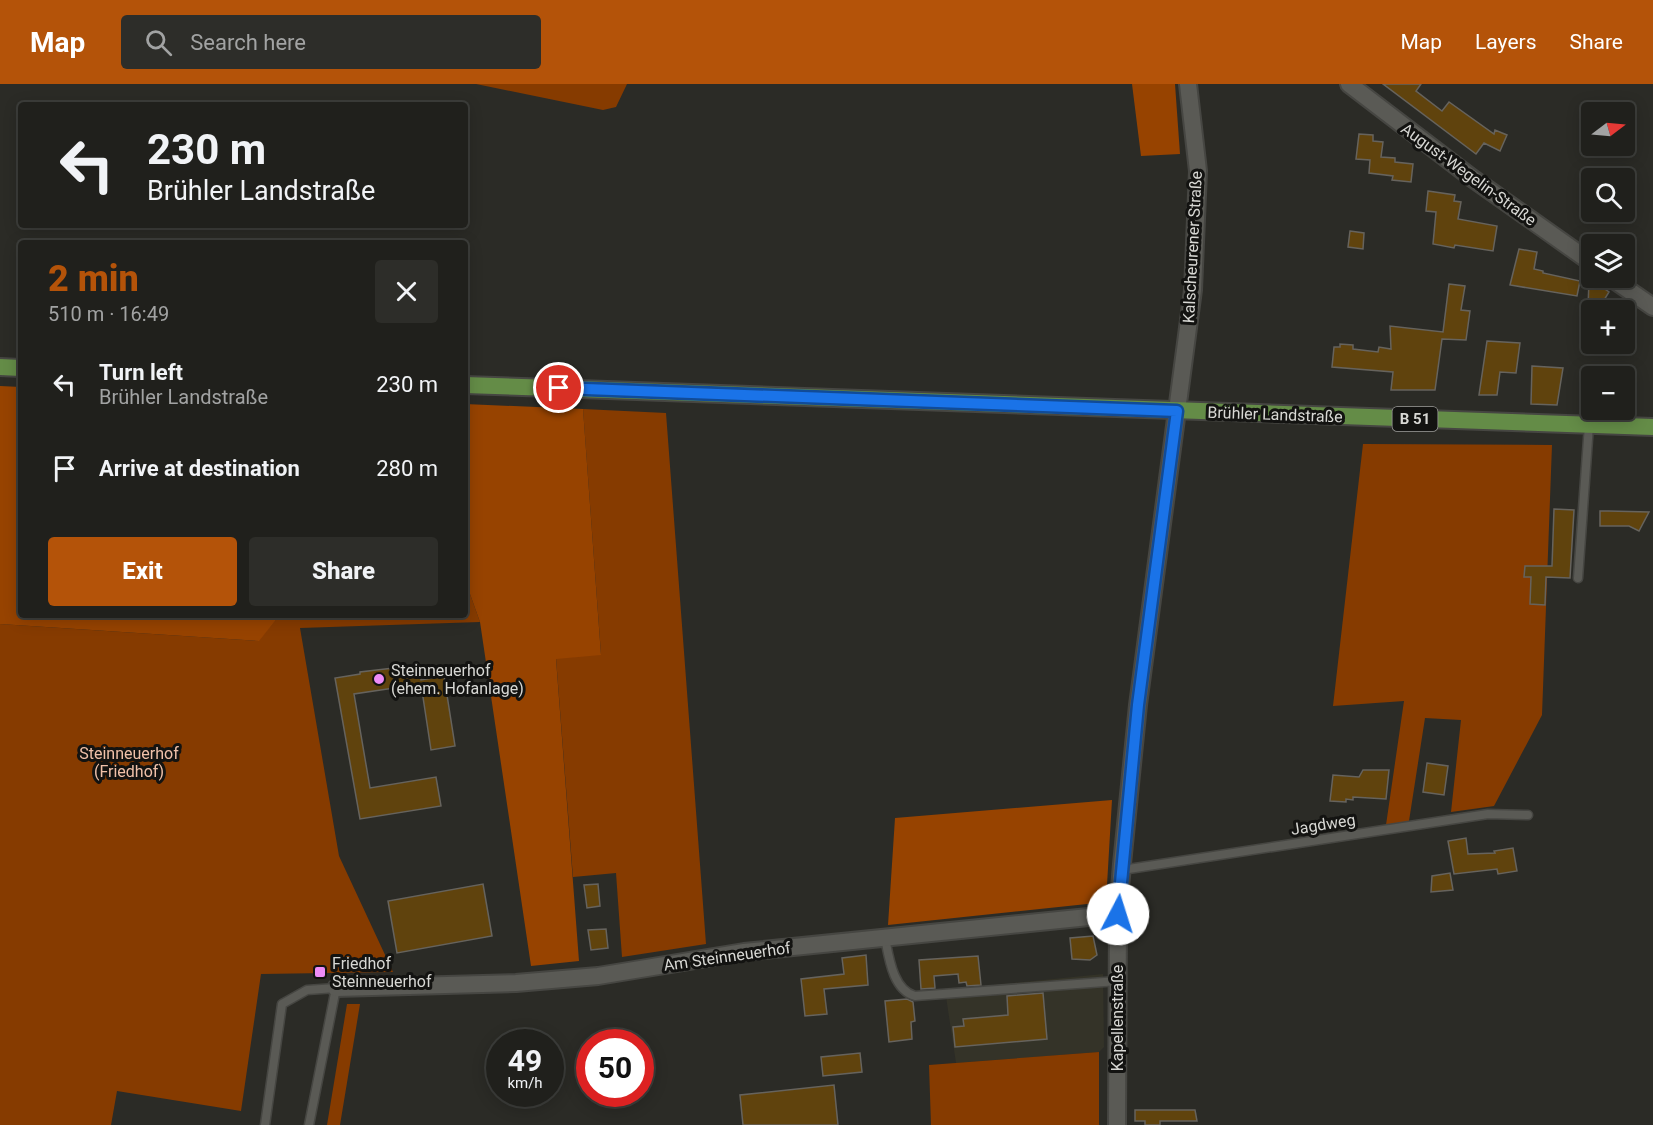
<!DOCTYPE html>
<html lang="en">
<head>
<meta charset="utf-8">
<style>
	:root { --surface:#20201c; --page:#2d2d29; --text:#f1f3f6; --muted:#a2a3a3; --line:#3d3e3b; --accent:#b45309 }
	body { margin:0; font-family:Roboto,sans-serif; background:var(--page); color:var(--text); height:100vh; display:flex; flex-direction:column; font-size:22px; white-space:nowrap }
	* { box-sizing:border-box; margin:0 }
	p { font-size:20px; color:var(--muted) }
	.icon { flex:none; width:33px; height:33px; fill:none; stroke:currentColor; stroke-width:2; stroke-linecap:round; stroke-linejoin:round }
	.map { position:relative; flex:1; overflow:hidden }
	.sheet { position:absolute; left:18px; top:156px; width:450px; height:378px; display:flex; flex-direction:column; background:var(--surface); border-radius:6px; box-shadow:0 3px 15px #0003,0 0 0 2px var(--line) }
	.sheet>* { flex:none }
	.hud { position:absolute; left:18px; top:18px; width:450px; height:126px; border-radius:6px; box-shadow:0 3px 15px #0003,0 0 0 2px var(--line); background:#20201c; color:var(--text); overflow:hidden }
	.needle { width:39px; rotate:74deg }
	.buttons { position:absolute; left:1581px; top:18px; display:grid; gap:12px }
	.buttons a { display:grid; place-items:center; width:54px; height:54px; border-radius:6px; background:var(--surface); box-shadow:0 3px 15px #0003,0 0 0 2px var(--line); font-size:30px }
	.speed { position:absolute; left:486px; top:945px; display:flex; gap:12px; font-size:30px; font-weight:700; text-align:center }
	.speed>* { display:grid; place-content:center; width:78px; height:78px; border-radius:50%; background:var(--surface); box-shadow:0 3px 15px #0003,0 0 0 2px var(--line); line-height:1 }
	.speed small { font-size:15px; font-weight:400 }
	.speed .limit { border:9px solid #d22; background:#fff; color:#111 }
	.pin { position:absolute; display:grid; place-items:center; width:51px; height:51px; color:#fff; margin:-26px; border:3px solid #fff; border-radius:50%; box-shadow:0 2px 6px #0007 }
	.me { position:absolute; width:66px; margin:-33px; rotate:5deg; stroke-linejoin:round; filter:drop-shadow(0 0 4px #0008) }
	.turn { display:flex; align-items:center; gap:21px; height:126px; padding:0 30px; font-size:27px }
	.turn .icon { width:78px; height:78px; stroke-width:2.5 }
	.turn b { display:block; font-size:42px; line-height:51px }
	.round { display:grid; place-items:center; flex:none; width:63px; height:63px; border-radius:6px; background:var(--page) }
	.summary { display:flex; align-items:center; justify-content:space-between; height:102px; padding:0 30px }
	h1 { font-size:36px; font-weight:800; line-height:45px; color:var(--accent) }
	.primary-button { display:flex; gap:12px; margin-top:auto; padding:12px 30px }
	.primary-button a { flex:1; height:69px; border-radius:6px; background:var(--accent); color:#fff; font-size:24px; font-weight:800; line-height:69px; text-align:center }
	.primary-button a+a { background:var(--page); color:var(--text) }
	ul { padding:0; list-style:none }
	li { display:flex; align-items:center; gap:18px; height:84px; padding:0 30px }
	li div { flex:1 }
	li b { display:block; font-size:22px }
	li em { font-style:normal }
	header { display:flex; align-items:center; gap:36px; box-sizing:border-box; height:84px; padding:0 30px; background:var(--accent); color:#fff }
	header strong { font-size:28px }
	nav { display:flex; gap:33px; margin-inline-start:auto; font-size:21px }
	.search { width:420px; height:54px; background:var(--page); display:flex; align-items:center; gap:15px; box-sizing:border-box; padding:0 21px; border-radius:6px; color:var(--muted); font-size:22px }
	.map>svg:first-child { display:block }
	.built { fill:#343328 }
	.green { fill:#863b00 }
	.forest { fill:#974300 }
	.building { fill:#60430d; stroke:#66635d; stroke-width:1.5 }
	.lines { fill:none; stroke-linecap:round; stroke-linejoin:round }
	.service-casing { stroke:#464642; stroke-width:11 }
	.minor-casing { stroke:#464642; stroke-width:20 }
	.secondary-casing { stroke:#464642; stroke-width:20 }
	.primary-casing { stroke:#464642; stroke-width:20 }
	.service { stroke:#5a5a55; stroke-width:8 }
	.minor { stroke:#5a5a55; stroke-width:16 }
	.secondary { stroke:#5a5a55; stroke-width:16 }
	.primary { stroke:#648c47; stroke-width:16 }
	.route-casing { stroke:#114b97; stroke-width:15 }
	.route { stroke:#1a73e8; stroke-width:10 }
	.poi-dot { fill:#ee8cf8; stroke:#131311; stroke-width:2 }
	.labels { text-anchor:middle; stroke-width:6; stroke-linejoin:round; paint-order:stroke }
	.shield { fill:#131311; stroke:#9d9d9a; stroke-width:1.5 }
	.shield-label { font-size:15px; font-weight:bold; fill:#d8d8d4 }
	.street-label { font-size:16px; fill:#d8d8d4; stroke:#131311 }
	.poi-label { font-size:16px; fill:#d8d8d4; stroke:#131311; text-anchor:start }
	.park-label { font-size:16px; fill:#f0c1a9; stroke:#131311 }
</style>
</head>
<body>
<header>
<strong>Map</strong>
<div class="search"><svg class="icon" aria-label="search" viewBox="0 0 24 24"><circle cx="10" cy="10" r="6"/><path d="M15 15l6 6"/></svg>Search here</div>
<nav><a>Map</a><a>Layers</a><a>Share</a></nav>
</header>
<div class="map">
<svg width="1653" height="1041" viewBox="0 0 1653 1041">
	<rect width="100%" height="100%" fill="#2b2b26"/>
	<path class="built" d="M1103 890 1104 963 1099 968 956 979 945 906Z"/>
	<path class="green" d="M476 0H627L616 23 603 26Z
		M583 325 666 329 706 860 622 873 616 789 573 793 556 574 601 570Z
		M1363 360 1552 361 1542 631 1494 722 1451 728 1461 636 1425 634 1409 737 1386 741 1404 617 1333 622Z
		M465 496 480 538 300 544 339 772 393 888 261 890 241 1027 117 1007 111 1041H0V540L258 557 280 531H465Z
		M347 920H360L340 1041H327Z
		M1099 968V1041H931L929 981Z"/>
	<path class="forest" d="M1132 0H1175L1180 70 1141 72Z
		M0 302 21 303V531H280L259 557 0 540Z
		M465 320 583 325 601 571 556 575 579 877 531 882 480 538 465 496Z
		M1112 716 1106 818 888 841 895 734Z"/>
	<path class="building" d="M1383 0H1421L1416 7 1442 27 1449 18 1494 50 1495 46 1507 51 1500 67 1484 59 1476 70Z
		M1359 50 1373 51V57L1383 58 1381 73 1395 74V78L1413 80 1411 98 1392 96 1393 92 1369 89 1370 76 1356 75Z
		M1428 107 1455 111 1454 117 1461 118 1458 135 1497 142 1493 167 1455 161 1454 164 1433 160 1436 128 1426 127Z
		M1350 147 1364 149 1363 165 1348 163Z
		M1519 165 1537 168 1534 185 1543 187V189L1580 197 1577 212 1510 201Z
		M1589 194 1609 208 1598 226H1588Z
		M1449 200 1465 202 1461 226 1470 227 1466 256 1442 255 1435 306H1391L1393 288 1332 283 1334 263H1340V260L1353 261V265L1378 268 1379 263 1391 265 1390 242 1443 248Z
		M1487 257 1520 259 1516 289 1500 288 1497 311H1479Z
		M1532 282 1563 284 1557 321 1531 320Z
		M1554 425 1574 426 1570 494 1546 493 1545 521 1530 520 1531 493H1524L1525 482H1552Z
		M1600 427H1608L1649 428 1639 447 1629 442H1600Z
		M419 581 421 596 444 592 455 662 431 666 421 600 354 610 370 704 436 693 441 722 360 735 335 594 360 590V588Z
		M1427 679 1448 682 1444 711 1423 708Z
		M1363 686H1389L1386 715 1353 713V716L1346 715V718L1330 717 1333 691 1359 693Z
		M1466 754 1468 770 1495 769 1494 767 1513 764 1517 787 1498 790 1497 785 1454 790 1448 757Z
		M1450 789 1453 806 1431 808 1432 792Z
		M483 800 492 852 397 869 388 817Z
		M598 800 600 822 587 824 584 801Z
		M606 845 608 864 591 866 588 846Z
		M1093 852 1097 871 1090 876 1072 875 1070 854Z
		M866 871 868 901 824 905 827 930 805 932 801 895 844 890 842 874Z
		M978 872 981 901 967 902 966 898 959 899 958 890 934 892 935 904 921 905 919 876Z
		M1043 909 1047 955 955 963 953 943 964 942 963 935 1008 931 1007 912Z
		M907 915 913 918 915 937 911 938 912 955 889 958 885 917Z
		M860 969 862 988 823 992 821 973Z
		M834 1001 838 1041H743L740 1011Z
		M1135 1026H1195L1197 1037H1160V1041H1145V1037H1135Z"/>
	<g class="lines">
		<defs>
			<path id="service" d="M1578 494 1589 341
				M1122 786 1488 730 1528 731
				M885 854C889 874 893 906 915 912L1118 897
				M265 1041 282 920 307 906 336 904 309 1041"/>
			<path id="minor" d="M1349 0 1472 94 1592 179
				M1611 194 1653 223
				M336 904 516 899 598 892 744 868 1118 830"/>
			<path id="secondary" d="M1117 1041 1118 830 1122 780 1138 621 1193 206 1198 87 1188 0"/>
			<path id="primary" d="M0 283 21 284
				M465 301 1653 343"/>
		</defs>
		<use href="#service" class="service-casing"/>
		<use href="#minor" class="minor-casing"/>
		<use href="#secondary" class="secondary-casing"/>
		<use href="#primary" class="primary-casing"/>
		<use href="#service" class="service"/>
		<use href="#minor" class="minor"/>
		<use href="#secondary" class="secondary"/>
		<use href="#primary" class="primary"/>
	</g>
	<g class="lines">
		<defs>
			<path id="route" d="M559 304 1177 327 1138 621 1118 830"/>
		</defs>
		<use href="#route" class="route-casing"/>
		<use href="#route" class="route"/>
	</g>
	<g class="poi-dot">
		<circle cx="379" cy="595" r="6"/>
		<rect x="314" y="882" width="12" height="12" rx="3"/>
	</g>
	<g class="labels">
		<rect class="shield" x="1392.5" y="323" width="45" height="24" rx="4.5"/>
		<g class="shield-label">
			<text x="1415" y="340">B 51</text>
		</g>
		<g class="street-label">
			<text transform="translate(1469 90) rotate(36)" y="6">August-Wegelin-Straße</text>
			<text transform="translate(1192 163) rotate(-87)" y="6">Kalscheurener Straße</text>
			<text transform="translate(1275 330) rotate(2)" y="6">Brühler Landstraße</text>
			<text transform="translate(1323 740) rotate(-9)" y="6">Jagdweg</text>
			<text transform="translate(727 872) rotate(-8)" y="6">Am Steinneuerhof</text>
			<text transform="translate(1117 934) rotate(-90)" y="6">Kapellenstraße</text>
		</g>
		<g class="poi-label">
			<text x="391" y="592">Steinneuerhof<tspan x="391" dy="18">(ehem. Hofanlage)</tspan></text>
			<text x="332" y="885">Friedhof<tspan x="332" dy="18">Steinneuerhof</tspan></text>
		</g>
		<g class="park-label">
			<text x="129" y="675">Steinneuerhof<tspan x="129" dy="18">(Friedhof)</tspan></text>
		</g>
	</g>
</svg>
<div class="buttons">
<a><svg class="needle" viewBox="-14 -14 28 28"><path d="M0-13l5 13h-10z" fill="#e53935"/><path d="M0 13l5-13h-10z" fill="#a2a3a3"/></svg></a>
<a><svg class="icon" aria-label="search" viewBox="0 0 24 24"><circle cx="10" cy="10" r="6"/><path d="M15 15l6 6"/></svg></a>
<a><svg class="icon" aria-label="layers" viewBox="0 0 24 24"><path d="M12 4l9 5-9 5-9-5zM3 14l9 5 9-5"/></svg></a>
<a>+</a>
<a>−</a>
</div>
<div class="speed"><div>49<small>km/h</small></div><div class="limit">50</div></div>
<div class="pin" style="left:559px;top:304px;background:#d93025"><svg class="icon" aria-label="arrive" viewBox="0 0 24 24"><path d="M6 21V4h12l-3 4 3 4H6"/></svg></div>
<svg class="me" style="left:1118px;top:830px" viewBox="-20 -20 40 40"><circle r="19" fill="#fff"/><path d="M0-13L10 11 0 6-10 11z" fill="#1a73e8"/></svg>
<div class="hud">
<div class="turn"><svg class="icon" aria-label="left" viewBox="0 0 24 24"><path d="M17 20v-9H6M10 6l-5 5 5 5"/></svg><div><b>230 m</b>Brühler Landstraße</div></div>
</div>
<section class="sheet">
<div class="summary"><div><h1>2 min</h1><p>510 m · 16:49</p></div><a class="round"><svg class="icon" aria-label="close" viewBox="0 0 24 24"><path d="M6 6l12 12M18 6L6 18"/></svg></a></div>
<ul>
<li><svg class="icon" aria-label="left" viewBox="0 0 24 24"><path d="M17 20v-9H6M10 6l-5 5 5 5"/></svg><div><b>Turn left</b><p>Brühler Landstraße</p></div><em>230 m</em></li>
<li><svg class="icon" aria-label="arrive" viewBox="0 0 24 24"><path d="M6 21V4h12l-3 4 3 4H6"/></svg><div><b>Arrive at destination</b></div><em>280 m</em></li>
</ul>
<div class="primary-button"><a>Exit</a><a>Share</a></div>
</section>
</div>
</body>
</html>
